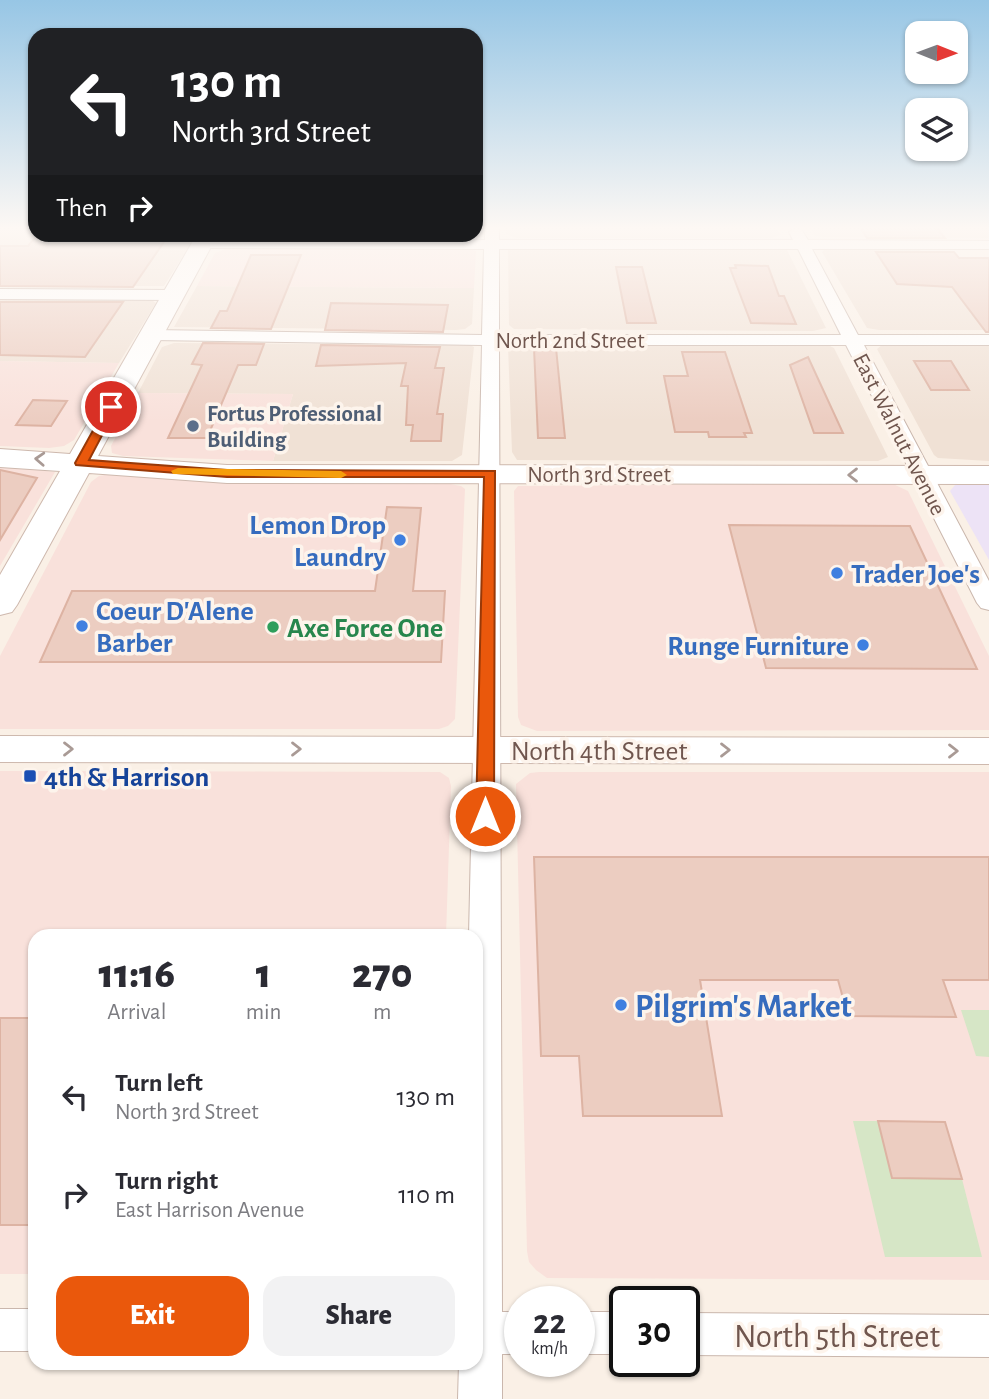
<!DOCTYPE html>
<html lang="en">
<head>
<meta charset="utf-8">
<style>
	:root { --surface:#fff; --page:#f2f2f3; --text:#2b2b33; --muted:#7c7c81; --accent:#ea580c }
	body { margin:0; font-family:"Alegreya Sans",sans-serif; background:var(--page); color:var(--text); height:100vh; display:flex; flex-direction:column; font-size:26px; white-space:nowrap }
	* { box-sizing:border-box; margin:0 }
	p { font-size:23px; color:var(--muted) }
	.icon { flex:none; width:38px; height:38px; fill:none; stroke:currentColor; stroke-width:2; stroke-linecap:round; stroke-linejoin:round }
	.map { position:relative; flex:1; overflow:hidden }
	.drawer { position:absolute; left:28px; top:929px; width:455px; height:441px; display:flex; flex-direction:column; background:var(--surface); border-radius:21px; box-shadow:0 2px 5px #0004 }
	.drawer>* { flex:none }
	.hud { position:absolute; left:28px; top:28px; width:455px; height:214px; border-radius:21px; box-shadow:0 2px 5px #0004; background:#202124; color:#fff; overflow:hidden }
	.needle { width:46px; rotate:91deg }
	.tools { position:absolute; left:905px; top:21px; display:grid; gap:14px }
	.tools a { display:grid; place-items:center; width:63px; height:63px; border-radius:14px; background:var(--surface); box-shadow:0 2px 5px #0004; font-size:35px }
	.speed { position:absolute; left:504px; top:1286px; display:flex; gap:14px; font-size:35px; font-weight:700; text-align:center }
	.speed>* { display:grid; place-content:center; width:91px; height:91px; border-radius:50%; background:var(--surface); box-shadow:0 2px 5px #0004; line-height:1 }
	.speed small { font-size:18px; font-weight:400 }
	.speed .limit { border:4px solid #111; border-radius:10px; background:#fff; color:#111 }
	.pin { position:absolute; display:grid; place-items:center; width:60px; height:60px; color:#fff; margin:-30px; border:4px solid #fff; border-radius:50%; box-shadow:0 2px 7px #0007 }
	.me { position:absolute; width:77px; margin:-38px; rotate:0deg; stroke-linejoin:round; filter:drop-shadow(0 0 5px #0008) }
	.turn { display:flex; align-items:center; gap:24px; height:147px; padding:0 28px; font-size:32px }
	.turn .icon { width:91px; height:91px; stroke-width:2.5 }
	.turn b { display:block; font-size:49px; line-height:60px }
	.then { display:flex; align-items:center; height:66px; padding:0 28px; background:#0003; gap:14px; font-size:26px }
	.eta { display:flex; justify-content:space-evenly; align-items:center; height:119px; text-align:center }
	.eta b { font-size:42px; font-weight:800; line-height:49px }
	.primary-button { display:flex; gap:14px; margin-top:auto; padding:14px 28px }
	.primary-button a { flex:1; height:80px; border-radius:21px; background:var(--accent); color:#fff; font-size:28px; font-weight:800; line-height:80px; text-align:center }
	.primary-button a+a { background:var(--page); color:var(--text) }
	ul { padding:0; list-style:none }
	li { display:flex; align-items:center; gap:21px; height:98px; padding:0 28px }
	li div { flex:1 }
	li b { display:block; font-size:26px }
	li em { font-style:normal }
	.map>svg:first-child { display:block }
	.residential { fill:#f0e1d5 }
	.commercial { fill:#f9e1db }
	.education { fill:#ede3f6 }
	.green { fill:#d6e6c6 }
	.building { fill:#eccdc1; stroke:#ddb3a3; stroke-width:2 }
	.lines { fill:none; stroke-linecap:round; stroke-linejoin:round }
	.street-casing { stroke:#cab7ad; stroke-width:2 }
	.secondary-casing { stroke:#ceb9ae; stroke-width:2 }
	.street { fill:#fff; fill-rule:evenodd }
	.secondary { fill:#fff; fill-rule:evenodd }
	.oneway { stroke:#a99a95 }
	.route { fill:#ea580c; stroke:#983908; stroke-width:2 }
	.slow { fill:#f59e0b }
	.service-dot { fill:#5c6f8a; stroke:#fdf4ec; stroke-width:2.5 }
	.shop-dot { fill:#3f7fe0; stroke:#fdf4ec; stroke-width:2.5 }
	.leisure-dot { fill:#2e9e5b; stroke:#fdf4ec; stroke-width:2.5 }
	.transit-dot { fill:#1a4fb4; stroke:#fdf4ec; stroke-width:2.5 }
	.labels { text-anchor:middle; stroke-width:7; stroke-linejoin:round; paint-order:stroke }
	.far-street-label { font-size:23px; fill:#70564e; stroke:#fdf4ec }
	.far-service-label { font-size:23px; font-weight:bold; fill:#4e5e75; stroke:#fdf4ec; text-anchor:start }
	.shop-label { font-size:28px; font-weight:bold; fill:#366cbe; stroke:#fdf4ec; text-anchor:end }
	.leisure-label { font-size:28px; font-weight:bold; fill:#27864d; stroke:#fdf4ec; text-anchor:start }
	.street-label { font-size:28px; fill:#70564e; stroke:#fdf4ec }
	.transit-label { font-size:28px; font-weight:bold; fill:#164399; stroke:#fdf4ec; text-anchor:start }
	.near-shop-label { font-size:33px; font-weight:bold; fill:#366cbe; stroke:#fdf4ec; text-anchor:start }
	.near-street-label { font-size:33px; fill:#70564e; stroke:#fdf4ec }
</style>
</head>
<body>
<div class="map">
<svg width="989" height="1399" viewBox="0 0 989 1399">
	<rect width="100%" height="100%" fill="#faf0e6"/>
	<path class="residential" d="M0 227H35V234L196 235 164 286H0Z
		M506 227H776L780 235 771 238H517L506 234Z
		M809 227H989V238L824 237 815 236Z
		M339 234H476L462 238H337Z
		M520 248 787 250 826 328 813 331 514 329 509 325 508 250Z
		M826 248H916L989 287V330H879L867 328 822 252Z
		M197 286 474 288 472 324 465 329 456 330 174 327Z
		M0 298 150 299 156 303 119 363 0 361Z
		M174 343 470 345 474 347 462 455 452 461H273L293 394 138 393 162 347Z
		M511 344 828 345 834 348 888 457 878 461 517 460 512 452 508 346Z
		M989 344V461L938 458 934 455 877 349 882 345Z"/>
	<path class="commercial" d="M466 248 476 251 474 288 197 286 215 253 226 249Z
		M0 361 119 363 74 440 64 446 49 448 0 446Z
		M138 393 293 394 273 461 123 456 112 453 111 446Z
		M0 465 55 472 0 566Z
		M110 474 205 482 450 484 461 486 465 489 455 719 448 726 439 729H0V656L91 482 99 476Z
		M891 483 908 491 989 656V730L537 731 521 725 518 717 514 491 518 486Z
		M0 771 440 772 449 778 451 786 446 936H35V1274H0Z
		M539 772H989V1280L547 1278 536 1270 529 1262 527 1251 516 784 530 773Z"/>
	<path class="education" d="M956 484H989V560L950 491Z"/>
	<path class="green" d="M961 1010H989V1057L976 1056Z
		M853 1121H878L892 1178 962 1179 982 1257H885Z"/>
	<path class="building" d="M860 227H936L945 238H867Z
		M38 234H142L168 236 133 287 0 286V246H28Z
		M876 252H954L959 258H989V332H986L952 287 897 284Z
		M251 255H301L271 329 211 328 220 311H227Z
		M735 265 768 266 779 296H784L796 324 751 323 730 268H736Z
		M616 267H642L656 323H627Z
		M0 302H123L85 357 0 355Z
		M331 303 448 305 443 332 325 330Z
		M203 343 264 344 256 365H238L207 438H168L202 365 192 364Z
		M321 345 440 347 435 368H444L437 414H443L441 441H411L413 425H406L408 386H401L406 363 316 366Z
		M534 348H556L565 438H538Z
		M682 352H725L752 433H744L746 437H709L708 432H675L664 376H688Z
		M808 357 843 433H814L790 365Z
		M914 361H951L969 390H931Z
		M33 400 67 401 51 426 16 425Z
		M0 470 37 478 0 540Z
		M387 507 421 508 413 591H445L441 662H40L72 591H375Z
		M729 525 910 526 977 669 766 668Z
		M534 857H989V980H943L956 1017 848 1016 838 980H700L722 1116H583L579 1056H541Z
		M0 1018H35V1225H0Z
		M878 1121 945 1122 962 1179 892 1178Z"/>
	<g class="lines">
		<defs>
			<path id="street" d="M485 227H499V240H793L789 232 796 228 801 229 808 240 989 241V249H812L858 335H989V345H864L989 581V610L981 608 977 603 846 345H499L502 1312H520V1354H502V1399H458L459 1363H476V936H469L482 345 152 340 143 335 152 330 482 335 484 249 202 248 195 244 202 240H485ZM499 249H798L841 335H499Z
				M0 289 173 290 181 295 173 300 0 299Z
				M0 1309H35V1351H0Z
				M579 1312H625V1354H579Z
				M684 1313 989 1315V1357L684 1355Z"/>
			<path id="secondary" d="M197 234H218L98 456 227 465 989 466V484L227 483 89 473 17 605 12 612 0 615V575L60 471 0 467V449L70 454Z
				M0 736 989 738V764L0 762Z"/>
		</defs>
		<use href="#street" class="street-casing"/>
		<use href="#secondary" class="secondary-casing"/>
		<use href="#street" class="street"/>
		<use href="#secondary" class="secondary"/>
	</g>
	<defs><path id="oneway-chevron" d="M-2-3.5L2.5 0L-2 3.5" fill="none" stroke-width="1.6" stroke-linecap="round" stroke-linejoin="round" transform="scale(1.75)"/></defs>
	<g class="oneway">
		<use href="#oneway-chevron" transform="translate(40 459) rotate(-177)"/>
		<use href="#oneway-chevron" transform="translate(853 475) rotate(-180)"/>
		<use href="#oneway-chevron" transform="translate(68 749)"/>
		<use href="#oneway-chevron" transform="translate(296 749)"/>
		<use href="#oneway-chevron" transform="translate(725 750)"/>
		<use href="#oneway-chevron" transform="translate(953 751)"/>
	</g>
	<linearGradient id="sky" x2="0" y2="1"><stop stop-color="#97c6e5"/><stop offset="0.54" stop-color="#fdf8f4"/><stop offset="1" stop-color="#fdf8f4" stop-opacity="0"/></linearGradient>
	<rect width="989" height="422" fill="url(#sky)"/>
	<path class="route" d="M111 404 117 407 89 460 227 470 495 471 494 816 491 820 485 822 476 816 484 477H227L76 465 75 463 106 407Z"/>
	<path class="slow" d="M178 468 341 471 347 475 341 478 173 474 171 471Z"/>
	<circle class="service-dot" cx="193" cy="426" r="7"/>
	<g class="shop-dot">
		<circle cx="400" cy="540" r="7"/>
		<circle cx="837" cy="573" r="7"/>
		<circle cx="82" cy="626" r="7"/>
		<circle cx="863" cy="645" r="7"/>
		<circle cx="621" cy="1005" r="7"/>
	</g>
	<circle class="leisure-dot" cx="273" cy="627" r="7"/>
	<rect class="transit-dot" x="23" y="769" width="14" height="14" rx="3.5"/>
	<g class="labels">
		<g class="far-street-label">
			<text x="570" y="348">North 2nd Street</text>
			<text transform="translate(900 434) rotate(63)" y="8">East Walnut Avenue</text>
			<text x="599" y="482">North 3rd Street</text>
		</g>
		<g class="far-service-label">
			<text x="207" y="421">Fortus Professional<tspan x="207" dy="26">Building</tspan></text>
		</g>
		<g class="shop-label">
			<text x="386" y="534">Lemon Drop<tspan x="386" dy="32">Laundry</tspan></text>
			<text x="851" y="583" text-anchor="start">Trader Joe's</text>
			<text x="96" y="620" text-anchor="start">Coeur D'Alene<tspan x="96" dy="32">Barber</tspan></text>
			<text x="849" y="655">Runge Furniture</text>
		</g>
		<g class="leisure-label">
			<text x="287" y="637">Axe Force One</text>
		</g>
		<g class="street-label">
			<text x="599" y="760">North 4th Street</text>
		</g>
		<g class="transit-label">
			<text x="44" y="786">4th &amp; Harrison</text>
		</g>
		<g class="near-shop-label">
			<text x="635" y="1017">Pilgrim's Market</text>
		</g>
		<g class="near-street-label">
			<text x="837" y="1347">North 5th Street</text>
		</g>
	</g>
</svg>
<div class="tools">
<a><svg class="needle" viewBox="-14 -14 28 28"><path d="M0-13l5 13h-10z" fill="#e53935"/><path d="M0 13l5-13h-10z" fill="#7c7c81"/></svg></a>
<a><svg class="icon" aria-label="layers" viewBox="0 0 24 24"><path d="M12 4l9 5-9 5-9-5zM3 14l9 5 9-5"/></svg></a>
</div>
<div class="speed"><div>22<small>km/h</small></div><div class="limit">30</div></div>
<div class="pin" style="left:111px;top:407px;background:#d93025"><svg class="icon" aria-label="arrive" viewBox="0 0 24 24"><path d="M6 21V4h12l-3 4 3 4H6"/></svg></div>
<svg class="me" style="left:485px;top:816px" viewBox="-20 -20 40 40"><circle r="17" fill="#ea580c" stroke="#fff" stroke-width="3"/><path d="M0-11L8 9 0 5-8 9z" fill="#fff"/></svg>
<div class="hud">
<div class="turn"><svg class="icon" aria-label="left" viewBox="0 0 24 24"><path d="M17 20v-9H6M10 6l-5 5 5 5"/></svg><div><b>130 m</b>North 3rd Street</div></div>
<div class="then">Then<svg class="icon" aria-label="right" viewBox="0 0 24 24"><path d="M7 20v-9h11M14 6l5 5-5 5"/></svg></div>
</div>
<section class="drawer">
<div class="eta">
<div><b>11:16</b><p>Arrival</p></div>
<div><b>1</b><p>min</p></div>
<div><b>270</b><p>m</p></div>
</div>
<ul>
<li><svg class="icon" aria-label="left" viewBox="0 0 24 24"><path d="M17 20v-9H6M10 6l-5 5 5 5"/></svg><div><b>Turn left</b><p>North 3rd Street</p></div><em>130 m</em></li>
<li><svg class="icon" aria-label="right" viewBox="0 0 24 24"><path d="M7 20v-9h11M14 6l5 5-5 5"/></svg><div><b>Turn right</b><p>East Harrison Avenue</p></div><em>110 m</em></li>
</ul>
<div class="primary-button"><a>Exit</a><a>Share</a></div>
</section>
</div>
</body>
</html>
